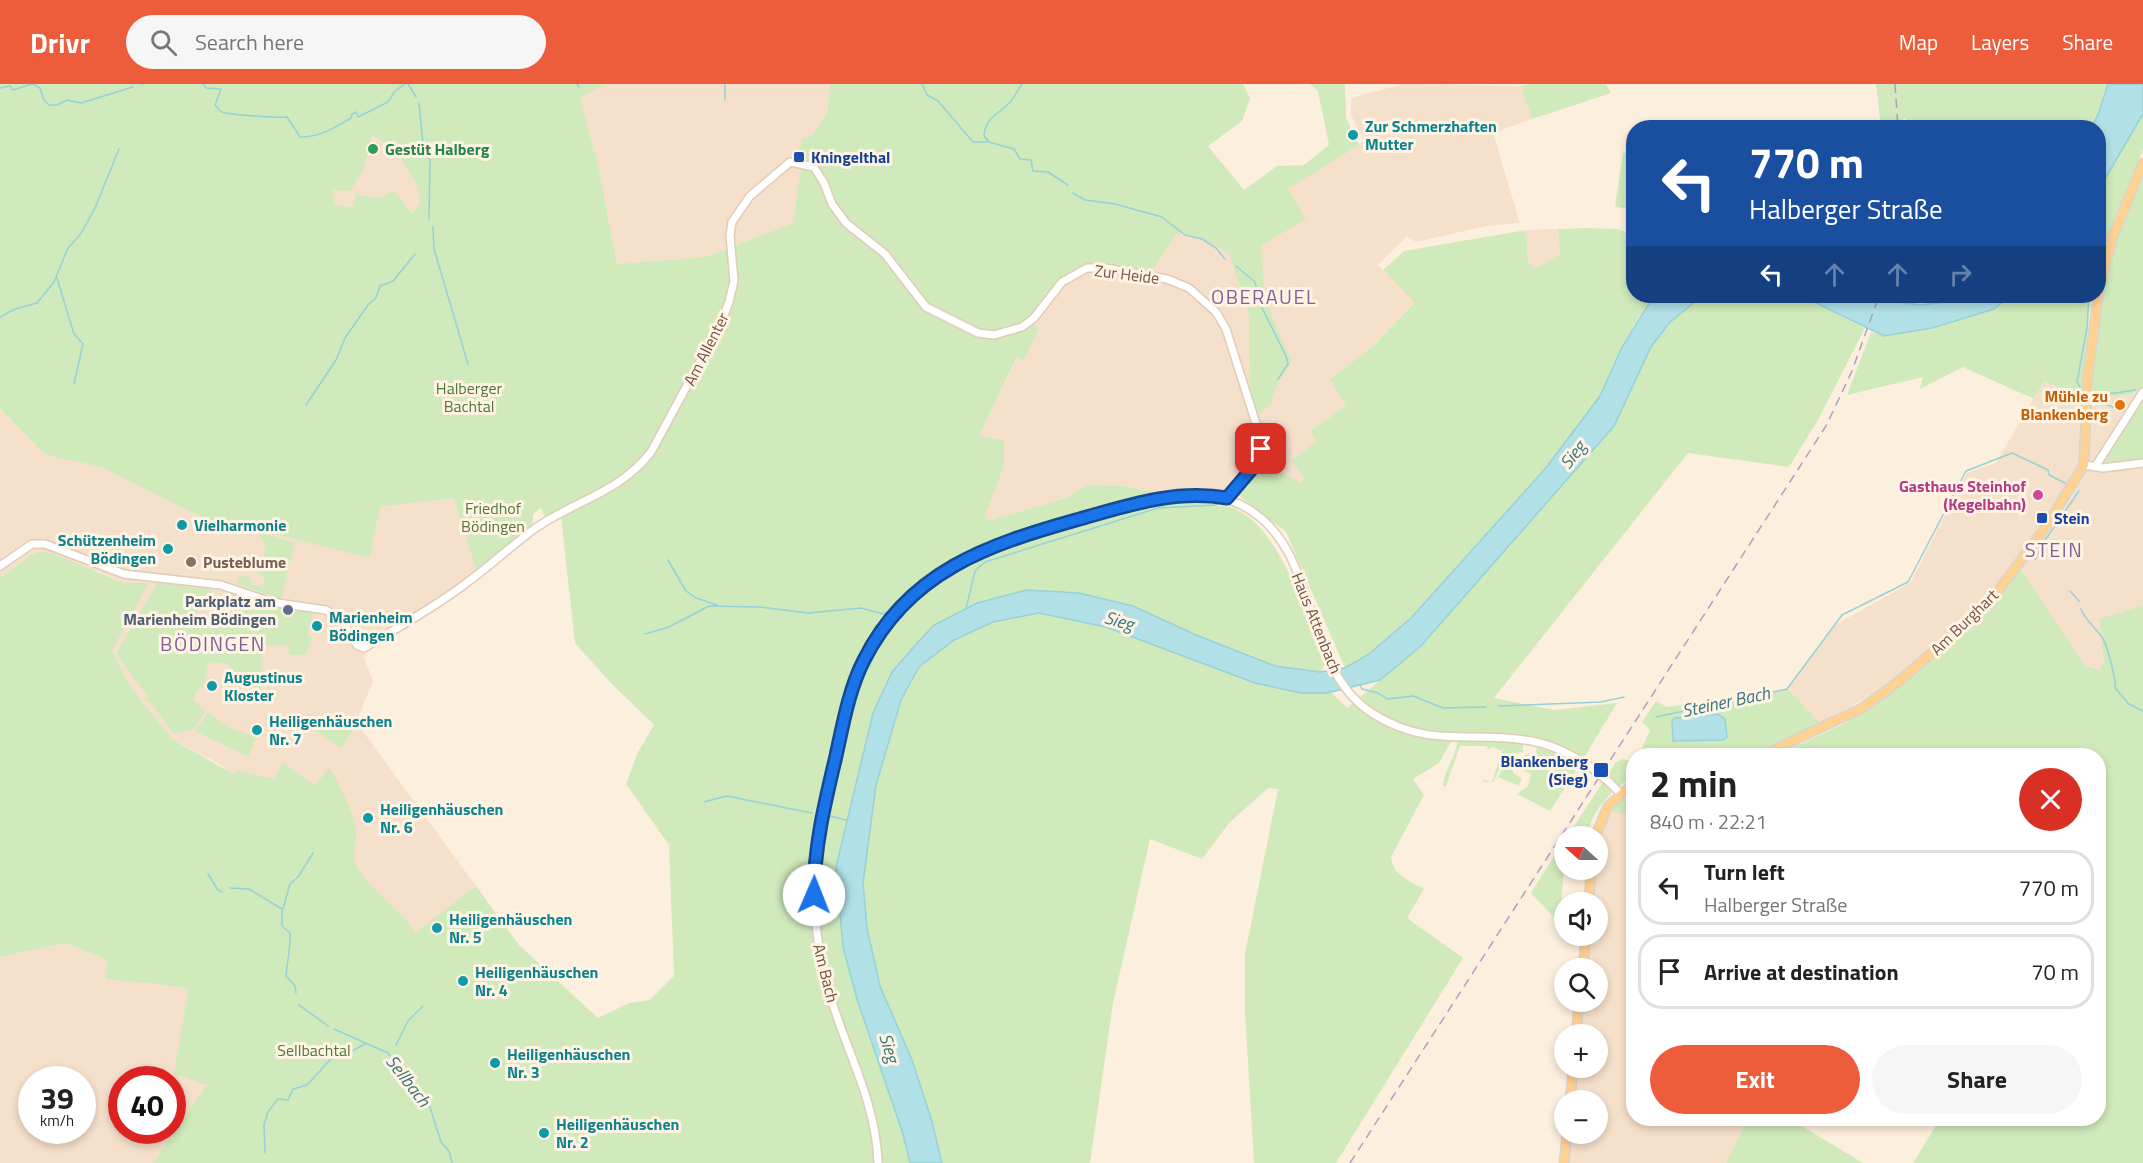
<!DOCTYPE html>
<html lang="en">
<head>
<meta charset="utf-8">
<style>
	:root { --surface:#fff; --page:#f6f6f6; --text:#222; --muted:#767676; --line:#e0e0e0; --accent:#ed5d3c }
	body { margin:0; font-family:"Titillium Web",sans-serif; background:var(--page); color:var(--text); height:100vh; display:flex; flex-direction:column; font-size:22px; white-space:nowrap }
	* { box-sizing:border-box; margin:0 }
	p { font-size:20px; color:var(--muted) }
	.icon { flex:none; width:33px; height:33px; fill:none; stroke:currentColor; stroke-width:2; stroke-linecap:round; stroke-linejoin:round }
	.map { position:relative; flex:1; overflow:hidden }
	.side { position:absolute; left:1626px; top:664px; width:480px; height:378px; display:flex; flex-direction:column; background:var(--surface); border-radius:24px; box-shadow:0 3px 9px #0003 }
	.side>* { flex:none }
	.top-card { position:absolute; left:1626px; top:36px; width:480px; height:183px; border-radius:24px; box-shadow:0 3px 9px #0003; background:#1a4fa0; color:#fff; overflow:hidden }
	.needle { width:39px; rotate:291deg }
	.tools { position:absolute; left:1554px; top:742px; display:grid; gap:12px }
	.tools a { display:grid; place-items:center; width:54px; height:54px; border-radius:50%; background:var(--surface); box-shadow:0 3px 9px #0003; font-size:30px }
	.speed { position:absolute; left:18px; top:982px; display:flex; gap:12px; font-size:30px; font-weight:700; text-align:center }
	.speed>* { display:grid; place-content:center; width:78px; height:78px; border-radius:50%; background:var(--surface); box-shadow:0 3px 9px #0003; line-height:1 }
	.speed small { font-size:15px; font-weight:400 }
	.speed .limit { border:9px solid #d22; background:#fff; color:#111 }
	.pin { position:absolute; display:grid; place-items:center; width:51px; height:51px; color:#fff; margin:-26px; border-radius:12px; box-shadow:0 3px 9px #0006 }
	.me { position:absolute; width:66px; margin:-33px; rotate:1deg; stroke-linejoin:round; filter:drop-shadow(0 0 4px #0008) }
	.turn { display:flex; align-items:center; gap:21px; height:126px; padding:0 24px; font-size:27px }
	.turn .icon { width:78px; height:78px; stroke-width:2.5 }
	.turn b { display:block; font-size:42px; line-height:51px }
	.lanes { display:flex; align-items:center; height:57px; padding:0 24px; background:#0003; justify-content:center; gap:30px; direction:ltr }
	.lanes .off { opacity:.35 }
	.round { display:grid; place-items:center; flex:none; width:63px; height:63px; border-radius:32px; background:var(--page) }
	.summary { display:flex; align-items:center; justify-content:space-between; height:102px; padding:0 24px }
	h1 { font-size:36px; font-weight:700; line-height:45px }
	.cta { display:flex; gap:12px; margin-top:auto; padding:12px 24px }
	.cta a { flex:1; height:69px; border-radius:36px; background:var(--accent); color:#fff; font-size:24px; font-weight:700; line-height:69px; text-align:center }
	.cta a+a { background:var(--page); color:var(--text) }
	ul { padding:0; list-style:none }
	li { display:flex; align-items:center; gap:18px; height:75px; margin:0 12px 9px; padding:0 12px; border:3px solid var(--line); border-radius:24px }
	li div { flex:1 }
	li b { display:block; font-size:22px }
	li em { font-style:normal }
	header { display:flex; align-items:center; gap:36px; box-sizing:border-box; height:84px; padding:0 30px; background:var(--accent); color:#fff }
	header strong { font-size:28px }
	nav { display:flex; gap:33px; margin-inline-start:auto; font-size:21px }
	.search { width:420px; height:54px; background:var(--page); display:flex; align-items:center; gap:15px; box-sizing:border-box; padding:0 21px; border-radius:33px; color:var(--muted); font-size:22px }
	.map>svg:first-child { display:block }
	.residential { fill:#f5e0cb; fill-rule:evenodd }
	.green { fill:#d0eabc; fill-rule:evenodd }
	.water { fill:#b1e1e6; stroke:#97d1d9; stroke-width:1.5 }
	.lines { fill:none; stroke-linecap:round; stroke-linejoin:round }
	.stream { stroke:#97d1d9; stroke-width:1.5 }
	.minor-casing { stroke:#e1cbb9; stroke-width:10 }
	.major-casing { stroke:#dbd3cf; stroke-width:11 }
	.minor { stroke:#fff; stroke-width:7 }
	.major { stroke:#ffd292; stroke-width:8 }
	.rail { stroke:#b19dc5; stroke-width:1.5; stroke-dasharray:9 6; stroke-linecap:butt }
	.minor-bridge-casing { stroke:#e1cbb9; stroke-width:10; stroke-linecap:butt }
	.minor-bridge { stroke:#fff; stroke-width:7 }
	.route-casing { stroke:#114b97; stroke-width:15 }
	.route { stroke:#1a73e8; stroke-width:10 }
	.culture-dot { fill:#0f9aa8; stroke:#fff3e4; stroke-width:2 }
	.leisure-dot { fill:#2e9e5b; stroke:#fff3e4; stroke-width:2 }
	.transit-dot { fill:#1a4fb4; stroke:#fff3e4; stroke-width:2 }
	.food-dot { fill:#e8710a; stroke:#fff3e4; stroke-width:2 }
	.hotel-dot { fill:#d1479c; stroke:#fff3e4; stroke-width:2 }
	.education-dot { fill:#8d6e63; stroke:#fff3e4; stroke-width:2 }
	.service-dot { fill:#5c6f8a; stroke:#fff3e4; stroke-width:2 }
	.labels { text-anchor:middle; stroke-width:6; stroke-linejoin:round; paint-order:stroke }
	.culture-label { font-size:16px; font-weight:bold; fill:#0d838f; stroke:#fff3e4; text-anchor:start }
	.leisure-label { font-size:16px; font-weight:bold; fill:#27864d; stroke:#fff3e4; text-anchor:start }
	.transit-label { font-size:16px; font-weight:bold; fill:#164399; stroke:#fff3e4; text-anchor:start }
	.street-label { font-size:16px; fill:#735445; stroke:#fff3e4 }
	.park-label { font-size:16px; fill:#51793d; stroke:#fff3e4 }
	.food-label { font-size:16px; font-weight:bold; fill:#c56008; stroke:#fff3e4; text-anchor:end }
	.hotel-label { font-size:16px; font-weight:bold; fill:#b23c85; stroke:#fff3e4; text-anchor:end }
	.education-label { font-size:16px; font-weight:bold; fill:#785e54; stroke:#fff3e4; text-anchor:start }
	.service-label { font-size:16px; font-weight:bold; fill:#4e5e75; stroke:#fff3e4; text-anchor:end }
	.water-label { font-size:18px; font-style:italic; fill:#3b7781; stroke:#fff3e4 }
	.quarter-label { font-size:20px; letter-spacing:1.5px; fill:#826097; stroke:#fff3e4 }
</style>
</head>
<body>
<header>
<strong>Drivr</strong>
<div class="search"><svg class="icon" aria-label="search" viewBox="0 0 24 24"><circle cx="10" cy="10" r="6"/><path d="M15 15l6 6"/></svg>Search here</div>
<nav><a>Map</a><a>Layers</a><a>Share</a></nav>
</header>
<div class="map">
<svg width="2143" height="1079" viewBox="0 0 2143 1079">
	<rect width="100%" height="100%" fill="#fdefdd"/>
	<path class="residential" d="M606 0H830L827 28 813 52 802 55 799 69 807 75 800 89 793 139 705 173 617 180 598 80 580 14Z
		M1403 0 1521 2 1532 35 1493 49 1520 139 1487 142 1416 158 1407 152 1378 181 1415 219 1373 262 1330 295 1346 322 1311 347 1317 357 1292 376 1304 393 1300 400 1255 373 1250 384 1222 411 1197 405 1154 409 1125 402 1087 401 1066 414 988 437 985 431 1004 383 979 352 1018 272 1023 277 1028 234 1060 196 1069 188 1097 179 1152 187 1178 148 1261 161 1305 135 1288 105 1364 57 1351 31V14Z
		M371 52 394 64 420 104V118L412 130 380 114 356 110 354 123 334 121 333 106H340L363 87Z
		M1558 145 1560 170 1535 185 1528 179 1526 146Z
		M2044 297 2090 314 2129 311 2139 305 2141 309 2102 375 2111 387 2143 383V521L2099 535 2105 587 2085 582 2020 484 1894 597 1821 640 1788 605 1835 541 1910 499 1967 389 1996 379Z
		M0 325 47 371 101 383 225 445 241 442 370 473 380 423 454 414 480 495 422 535 367 567 364 574 373 597 356 638 476 802 415 850 278 735 221 681 172 655 132 605 112 567 148 499H123L100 488 28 473 0 494Z
		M1603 722 1633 731 1634 1035H1748L1726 1079H1559L1564 1018V1050H1598V1017H1565L1568 984H1598V951H1571L1574 918H1598V885H1577L1581 852H1598V819H1584L1587 786H1598V753H1591Z
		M66 859 107 876V895L181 903 194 912 208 1000 178 1079H0V873ZM32 996H82V1047H32ZM122 996H172V1047H122Z"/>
	<path class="green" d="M0 0H606L580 14 598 80 617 180 705 173 793 139 800 89 807 75 798 69 802 55 813 51 827 28 830 0H1243L1250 14 1242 37 1208 62 1244 106 1277 82 1304 81 1329 61 1318 7 1310 0H1345L1346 34 1359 61 1288 105 1306 135 1262 161C1261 210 1271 234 1292 277L1277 300 1271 320 1260 330 1254 323 1250 304 1249 231 1229 169 1208 157 1178 148 1152 187C1075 176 1079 174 1028 234L1039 245 1023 277 1017 273 979 352 1004 356V383L985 431 988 437 1066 414 1087 401 1125 402 1154 409 1217 417V422C1275 419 1308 538 1325 581L1320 588 1275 582 1079 509 934 541 892 588 873 629 836 783 843 863 857 915 903 1050 910 1079H153L207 1001 174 990 188 908 181 903 106 895 107 876 66 859 0 873V494L28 473 40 468 54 470 123 499H149L112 567 132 605 172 655 233 690 237 687 275 695 282 678 315 702 328 685 331 686C341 703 352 726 356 746 358 758 350 771 357 783 372 809 400 823 415 849L476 802 519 861 598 934 629 919 650 916 674 892 669 761 626 700 638 668 654 641 610 598 575 559 561 433 598 415 595 410 545 433 541 424 533 430 532 443 477 488 454 414 380 423 370 474 242 442 225 445 101 383 46 371 0 325ZM372 52 394 64 417 100 420 118 412 130 394 107 380 114 356 110 353 123 335 121 333 106 350 107 363 87Z
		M1529 0H1606L1611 9 1532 35 1521 2Z
		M1876 0H2108L2098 31 2091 44 1906 43V33L1894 43H1881Z
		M2143 30V66L2099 172V105Z
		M1633 68V125L1615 123 1623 69Z
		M2143 93V376L2109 380 2103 379 2102 375 2141 309 2139 305 2129 311 2094 314 2090 333 2089 325 2106 181Z
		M1587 144 1616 145 1633 150 1634 212H1658C1627 238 1619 280 1599 313 1566 368 1519 413 1477 460 1435 505 1400 554 1345 584L1286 448 1238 411 1262 377 1301 399 1304 393 1291 377 1317 357 1310 347 1346 322 1330 295 1373 262 1415 219 1383 186 1404 167 1526 146 1528 178 1535 185 1560 170 1558 145Z
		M1702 212 1806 214 1865 244 1818 336 1789 383 1688 369 1494 614 1554 626 1617 619 1579 682 1554 667 1523 660V668C1496 671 1505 678 1493 698H1483V696L1492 698 1502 667 1493 663 1488 666 1487 662H1460L1446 702H1443C1444 686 1456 673 1457 658H1451L1439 679 1413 695 1424 711 1391 773C1393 791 1409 797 1424 805L1407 834 1463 874 1336 1079H1254L1245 927V870L1278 705 1268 704 1229 739 1202 775 1150 755 1113 919 1090 1079H942L931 1034 912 976 880 902 867 844 863 799 876 701 901 616 919 583 954 556 993 538 1039 529 1106 543 1180 570 1331 608 1347 624 1420 563 1556 408 1638 290 1651 263 1669 239Z
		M1887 212H1953C1940 222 1898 224 1887 212Z
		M2010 212H2091L2082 313 2044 297 2034 315 1963 283 1920 305 1923 293 1847 311 1871 248 1884 252 1932 244 1994 225Z
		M258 448 295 459 281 515 237 500 239 492 250 493 253 501 263 503 264 492 258 490V477H264L265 460Z
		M2020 484 2085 582 2101 586 2100 582 2104 579 2099 535 2143 521V1079H1913L1940 1035H2098V672H1775L1843 640 1897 604 1992 522Z
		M158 498 213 506 196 524 201 534 213 527 222 541 239 528 228 510 231 508 265 522 314 528 307 551 312 553 306 571H288L290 562 262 561 261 607 244 588 230 592 228 579H211L207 582 205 597 192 615 205 627 194 645 174 650 150 618 144 617 148 613 116 570Z
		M1788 605 1821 640 1747 672H1644L1642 664 1650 646 1642 638 1656 617 1667 623Z
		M208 628 230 644 256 653 249 671 247 672 195 647Z
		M307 629 328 635 330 630 347 634 346 638 353 645 342 664 306 641Z
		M1537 664 1550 667 1578 683 1550 727 1517 710 1528 702 1531 690 1519 684V676L1527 670 1534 673Z
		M1509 673 1515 677 1513 689 1522 694 1519 702 1498 693Z
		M1623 675 1633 677V694C1612 704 1590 728 1587 753H1567L1616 678Z
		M1633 704V731L1610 727Z
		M1564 756V786H1583V790L1564 788 1559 839 1531 809Z
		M1748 1035H1790L1863 1079H1726Z"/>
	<path class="water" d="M2108 0H2143V30L2099 105 2098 44 2091 43 2098 31Z
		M1658 212H1702L1669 239 1651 263 1614 342 1420 563 1380 596 1327 609H1300L1255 599 1106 543 1039 529 993 538 954 556 919 583 901 616 876 701 863 799 867 844 880 902 912 976 931 1034 942 1079H910L903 1050 857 915 843 863 836 783 873 629 892 588 918 558 934 541 977 519 1027 506 1079 509 1133 522 1196 551 1275 582 1320 588 1345 584 1369 570 1411 534 1545 385 1600 312 1622 263 1650 218Z
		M1794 212H1881L1899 218 1920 221 1945 218 1953 212H2010L1994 225 1932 244 1884 252 1806 214Z
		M1718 630 1725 635 1727 653 1723 656 1673 657 1672 637 1675 634Z"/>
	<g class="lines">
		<path class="stream" d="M33 0 40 4 44 16 49 21H57L67 16 81 19 133 3
			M142 0H143
			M203 0 206 4 221 5 215 21C217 23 220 28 222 28 229 31 280 34 287 33L300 53C321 53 334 44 351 34L352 30 356 28 358 33 388 18 395 7 405 0
			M408 0 416 13
			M577 0 579 3
			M725 0V16
			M922 0 927 11 938 17 973 58H989L1014 65 1020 75 1031 76 1033 87 1048 88 1068 101
			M0 4 10 2 13 6 32 0
			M419 19 424 70 430 75 429 135
			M989 58 984 52C985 33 1000 30 1011 17 1015 12 1018 6 1022 0
			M1073 109 1085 116 1115 120 1162 133 1185 151 1202 155 1216 164 1225 175
			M433 143 434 165 468 280
			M1236 182 1255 198 1261 222 1286 272 1288 280 1278 295
			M57 194 74 250 83 260 74 300
			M0 233 15 225 37 219 54 198 68 164 80 151 95 124 119 65
			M2080 303 2077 298 2087 244 2089 212
			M2094 312 2136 306
			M2101 319 2125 327
			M306 321 336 276 345 254 368 221 376 214 380 202 393 197 415 170
			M1231 401C1243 387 1256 376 1254 356
			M668 476 686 507 696 514 717 521
			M2035 476 2043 459 2079 407
			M2070 507 2079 517
			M966 525 975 487 985 478 1158 424 1217 421
			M2081 525C2086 538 2098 545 2104 557 2107 562 2117 599 2115 604L2129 620 2143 627
			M645 550 669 543 709 522 759 523 808 529 861 524 883 530 886 528
			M1360 601 1362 605 1378 609 1387 615 1413 612 1443 624 1486 623
			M1499 622 1601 618 1624 613
			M1656 633 1787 605 1842 531 1908 498 1966 387 2012 369 2048 386 2049 391 2067 400
			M704 718 727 712 812 729
			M830 732 846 736
			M208 790 218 806 222 808
			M230 804 249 805 282 825V842L290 849C291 863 287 877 286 892L295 902 296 909
			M283 825 290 800 298 793 313 769
			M299 921 328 942
			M334 945 388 969 429 1020 441 1058 449 1067 452 1079
			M396 961 408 937 423 922
			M265 1069 264 1041 268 1028 278 1015 288 1016 293 1005 307 1001 341 964 350 968 365 960"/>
		<defs>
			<path id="minor" d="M2084 381 2103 384 2143 379
				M2095 383 2143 308
				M0 482 32 460H45L124 490 221 501 271 518 326 526 341 536 357 561 364 564C398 543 434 524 465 500 490 482 512 461 537 443 577 416 620 408 651 368L721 239 729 218 734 197 730 152 732 138 750 112 790 78 814 83 824 99 832 120 846 139 885 170 926 223 978 249 994 251 1022 243 1034 234 1062 198 1087 184H1105L1167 195 1189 204 1216 228 1226 245 1259 349C1263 381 1246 392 1227 415
				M1609 698 1620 709
				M878 1079C876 1012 840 957 825 893 817 861 814 827 814 794 815 751 827 708 837 666 844 637 850 604 863 577 871 560 883 543 895 529 934 482 992 460 1050 444 1106 428 1189 392 1245 423 1323 466 1299 585 1375 631 1432 666 1476 645 1536 658 1555 662 1571 671 1588 681"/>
			<path id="major" d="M2098 209 2113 152 2143 79
				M1761 672 1862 624 1898 598 1988 520 2043 447 2084 381 2087 300 2098 212
				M1595 753 1608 722 1634 699
				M1589 819 1591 786
				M1583 885 1586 852
				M1576 951 1579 918
				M1570 1017 1573 984
				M1564 1079 1567 1050"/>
		</defs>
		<use href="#minor" class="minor-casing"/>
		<use href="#major" class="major-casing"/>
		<use href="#minor" class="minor"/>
		<use href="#major" class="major"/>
		<path class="rail" d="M1895 0 1898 44
			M1350 1079 1826 342 1852 287 1879 212"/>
		<defs>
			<path id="minor-bridge" d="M1588 681 1609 698"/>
		</defs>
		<use href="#minor-bridge" class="minor-bridge-casing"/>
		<use href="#minor-bridge" class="minor-bridge"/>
	</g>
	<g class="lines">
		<defs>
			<path id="route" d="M814 811C814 763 825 718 836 672 843 640 849 605 864 576 908 488 987 461 1076 436 1126 422 1174 405 1227 414L1255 381 1261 365"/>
		</defs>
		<use href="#route" class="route-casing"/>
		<use href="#route" class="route"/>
	</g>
	<g class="culture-dot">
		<circle cx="1353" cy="51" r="6"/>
		<circle cx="182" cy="441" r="6"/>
		<circle cx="168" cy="465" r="6"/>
		<circle cx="317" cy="542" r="6"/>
		<circle cx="212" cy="602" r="6"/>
		<circle cx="257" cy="646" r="6"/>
		<circle cx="368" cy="734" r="6"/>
		<circle cx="437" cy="844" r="6"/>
		<circle cx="463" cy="897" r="6"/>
		<circle cx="495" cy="979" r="6"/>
		<circle cx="544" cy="1049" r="6"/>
	</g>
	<circle class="leisure-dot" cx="373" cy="65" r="6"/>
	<g class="transit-dot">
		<rect x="793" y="67" width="12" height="12" rx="3"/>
		<rect x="2036" y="428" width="12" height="12" rx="3"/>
		<rect x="1593" y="678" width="16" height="16" rx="3"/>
	</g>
	<circle class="food-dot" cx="2120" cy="321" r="6"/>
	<circle class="hotel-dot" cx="2038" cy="411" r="6"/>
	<circle class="education-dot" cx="191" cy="478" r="6"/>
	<circle class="service-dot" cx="288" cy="526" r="6"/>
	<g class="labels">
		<g class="culture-label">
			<text x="1365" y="48">Zur Schmerzhaften<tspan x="1365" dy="18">Mutter</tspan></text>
			<text x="194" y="447">Vielharmonie</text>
			<text x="156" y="462" text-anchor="end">Schützenheim<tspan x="156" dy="18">Bödingen</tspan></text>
			<text x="329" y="539">Marienheim<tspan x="329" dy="18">Bödingen</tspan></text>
			<text x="224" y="599">Augustinus<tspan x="224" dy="18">Kloster</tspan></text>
			<text x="269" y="643">Heiligenhäuschen<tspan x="269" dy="18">Nr. 7</tspan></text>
			<text x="380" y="731">Heiligenhäuschen<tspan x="380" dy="18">Nr. 6</tspan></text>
			<text x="449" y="841">Heiligenhäuschen<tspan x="449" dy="18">Nr. 5</tspan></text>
			<text x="475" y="894">Heiligenhäuschen<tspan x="475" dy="18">Nr. 4</tspan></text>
			<text x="507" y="976">Heiligenhäuschen<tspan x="507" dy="18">Nr. 3</tspan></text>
			<text x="556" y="1046">Heiligenhäuschen<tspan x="556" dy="18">Nr. 2</tspan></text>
		</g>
		<g class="leisure-label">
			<text x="385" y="71">Gestüt Halberg</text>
		</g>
		<g class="transit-label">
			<text x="811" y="79">Kningelthal</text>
			<text x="2054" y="440">Stein</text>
			<text x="1588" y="683" text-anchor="end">Blankenberg<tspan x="1588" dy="18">(Sieg)</tspan></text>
		</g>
		<g class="street-label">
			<text transform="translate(1127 190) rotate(7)" y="6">Zur Heide</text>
			<text transform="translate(706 265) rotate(-63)" y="6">Am Allenter</text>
			<text transform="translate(1964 538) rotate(-44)" y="6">Am Burghart</text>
			<text transform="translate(1317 539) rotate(68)" y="6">Haus Attenbach</text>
			<text transform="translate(826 889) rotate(76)" y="6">Am Bach</text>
		</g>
		<g class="park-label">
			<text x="469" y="310">Halberger<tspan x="469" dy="18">Bachtal</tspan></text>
			<text x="493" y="430">Friedhof<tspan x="493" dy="18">Bödingen</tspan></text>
			<text x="314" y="972">Sellbachtal</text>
		</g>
		<g class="food-label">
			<text x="2108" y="318">Mühle zu<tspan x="2108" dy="18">Blankenberg</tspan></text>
		</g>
		<g class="hotel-label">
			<text x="2026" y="408">Gasthaus Steinhof<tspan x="2026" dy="18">(Kegelbahn)</tspan></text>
		</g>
		<g class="education-label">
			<text x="203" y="484">Pusteblume</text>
		</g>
		<g class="service-label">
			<text x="276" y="523">Parkplatz am<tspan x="276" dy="18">Marienheim Bödingen</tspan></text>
		</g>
		<g class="water-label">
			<text transform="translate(1573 371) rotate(-52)" y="6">Sieg</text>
			<text transform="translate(1119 537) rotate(16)" y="6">Sieg</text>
			<text transform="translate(1726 618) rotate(-12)" y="6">Steiner Bach</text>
			<text transform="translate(889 964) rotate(73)" y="6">Sieg</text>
			<text transform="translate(408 997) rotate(52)" y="6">Sellbach</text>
		</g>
		<g class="quarter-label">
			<text x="1264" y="220">OBERAUEL</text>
			<text x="2054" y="473">STEIN</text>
			<text x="213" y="567">BÖDINGEN</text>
		</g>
	</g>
</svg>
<div class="tools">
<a><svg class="needle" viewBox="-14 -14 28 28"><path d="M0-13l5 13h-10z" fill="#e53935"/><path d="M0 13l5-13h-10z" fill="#767676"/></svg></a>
<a><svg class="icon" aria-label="sound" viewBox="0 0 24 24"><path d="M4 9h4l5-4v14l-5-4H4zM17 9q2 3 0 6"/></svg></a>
<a><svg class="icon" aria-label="search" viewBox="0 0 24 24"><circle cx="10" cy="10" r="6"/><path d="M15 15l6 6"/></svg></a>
<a>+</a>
<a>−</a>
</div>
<div class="speed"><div>39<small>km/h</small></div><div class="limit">40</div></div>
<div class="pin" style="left:1261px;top:365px;background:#d93025"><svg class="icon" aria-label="arrive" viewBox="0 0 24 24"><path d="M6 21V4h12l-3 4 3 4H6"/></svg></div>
<svg class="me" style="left:814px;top:811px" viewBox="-20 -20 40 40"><circle r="19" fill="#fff"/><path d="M0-13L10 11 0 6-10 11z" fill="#1a73e8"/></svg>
<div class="top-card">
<div class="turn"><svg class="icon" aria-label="left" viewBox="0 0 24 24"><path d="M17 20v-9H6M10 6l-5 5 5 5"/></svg><div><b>770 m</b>Halberger Straße</div></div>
<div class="lanes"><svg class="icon" aria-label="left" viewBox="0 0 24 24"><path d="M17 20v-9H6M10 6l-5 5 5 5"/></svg><svg class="icon off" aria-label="ahead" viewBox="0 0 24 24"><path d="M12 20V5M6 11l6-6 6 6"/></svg><svg class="icon off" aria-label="ahead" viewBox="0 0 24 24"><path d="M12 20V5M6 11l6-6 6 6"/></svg><svg class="icon off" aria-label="right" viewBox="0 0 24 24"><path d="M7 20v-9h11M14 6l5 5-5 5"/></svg></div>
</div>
<section class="side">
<div class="summary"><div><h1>2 min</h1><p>840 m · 22:21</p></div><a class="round" style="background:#d93025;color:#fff"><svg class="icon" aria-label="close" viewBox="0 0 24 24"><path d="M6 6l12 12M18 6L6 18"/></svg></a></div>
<ul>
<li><svg class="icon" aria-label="left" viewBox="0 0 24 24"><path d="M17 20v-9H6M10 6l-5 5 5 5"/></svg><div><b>Turn left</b><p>Halberger Straße</p></div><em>770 m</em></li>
<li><svg class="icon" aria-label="arrive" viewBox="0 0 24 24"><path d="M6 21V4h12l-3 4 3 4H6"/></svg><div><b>Arrive at destination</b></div><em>70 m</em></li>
</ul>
<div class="cta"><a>Exit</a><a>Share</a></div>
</section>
</div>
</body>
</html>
